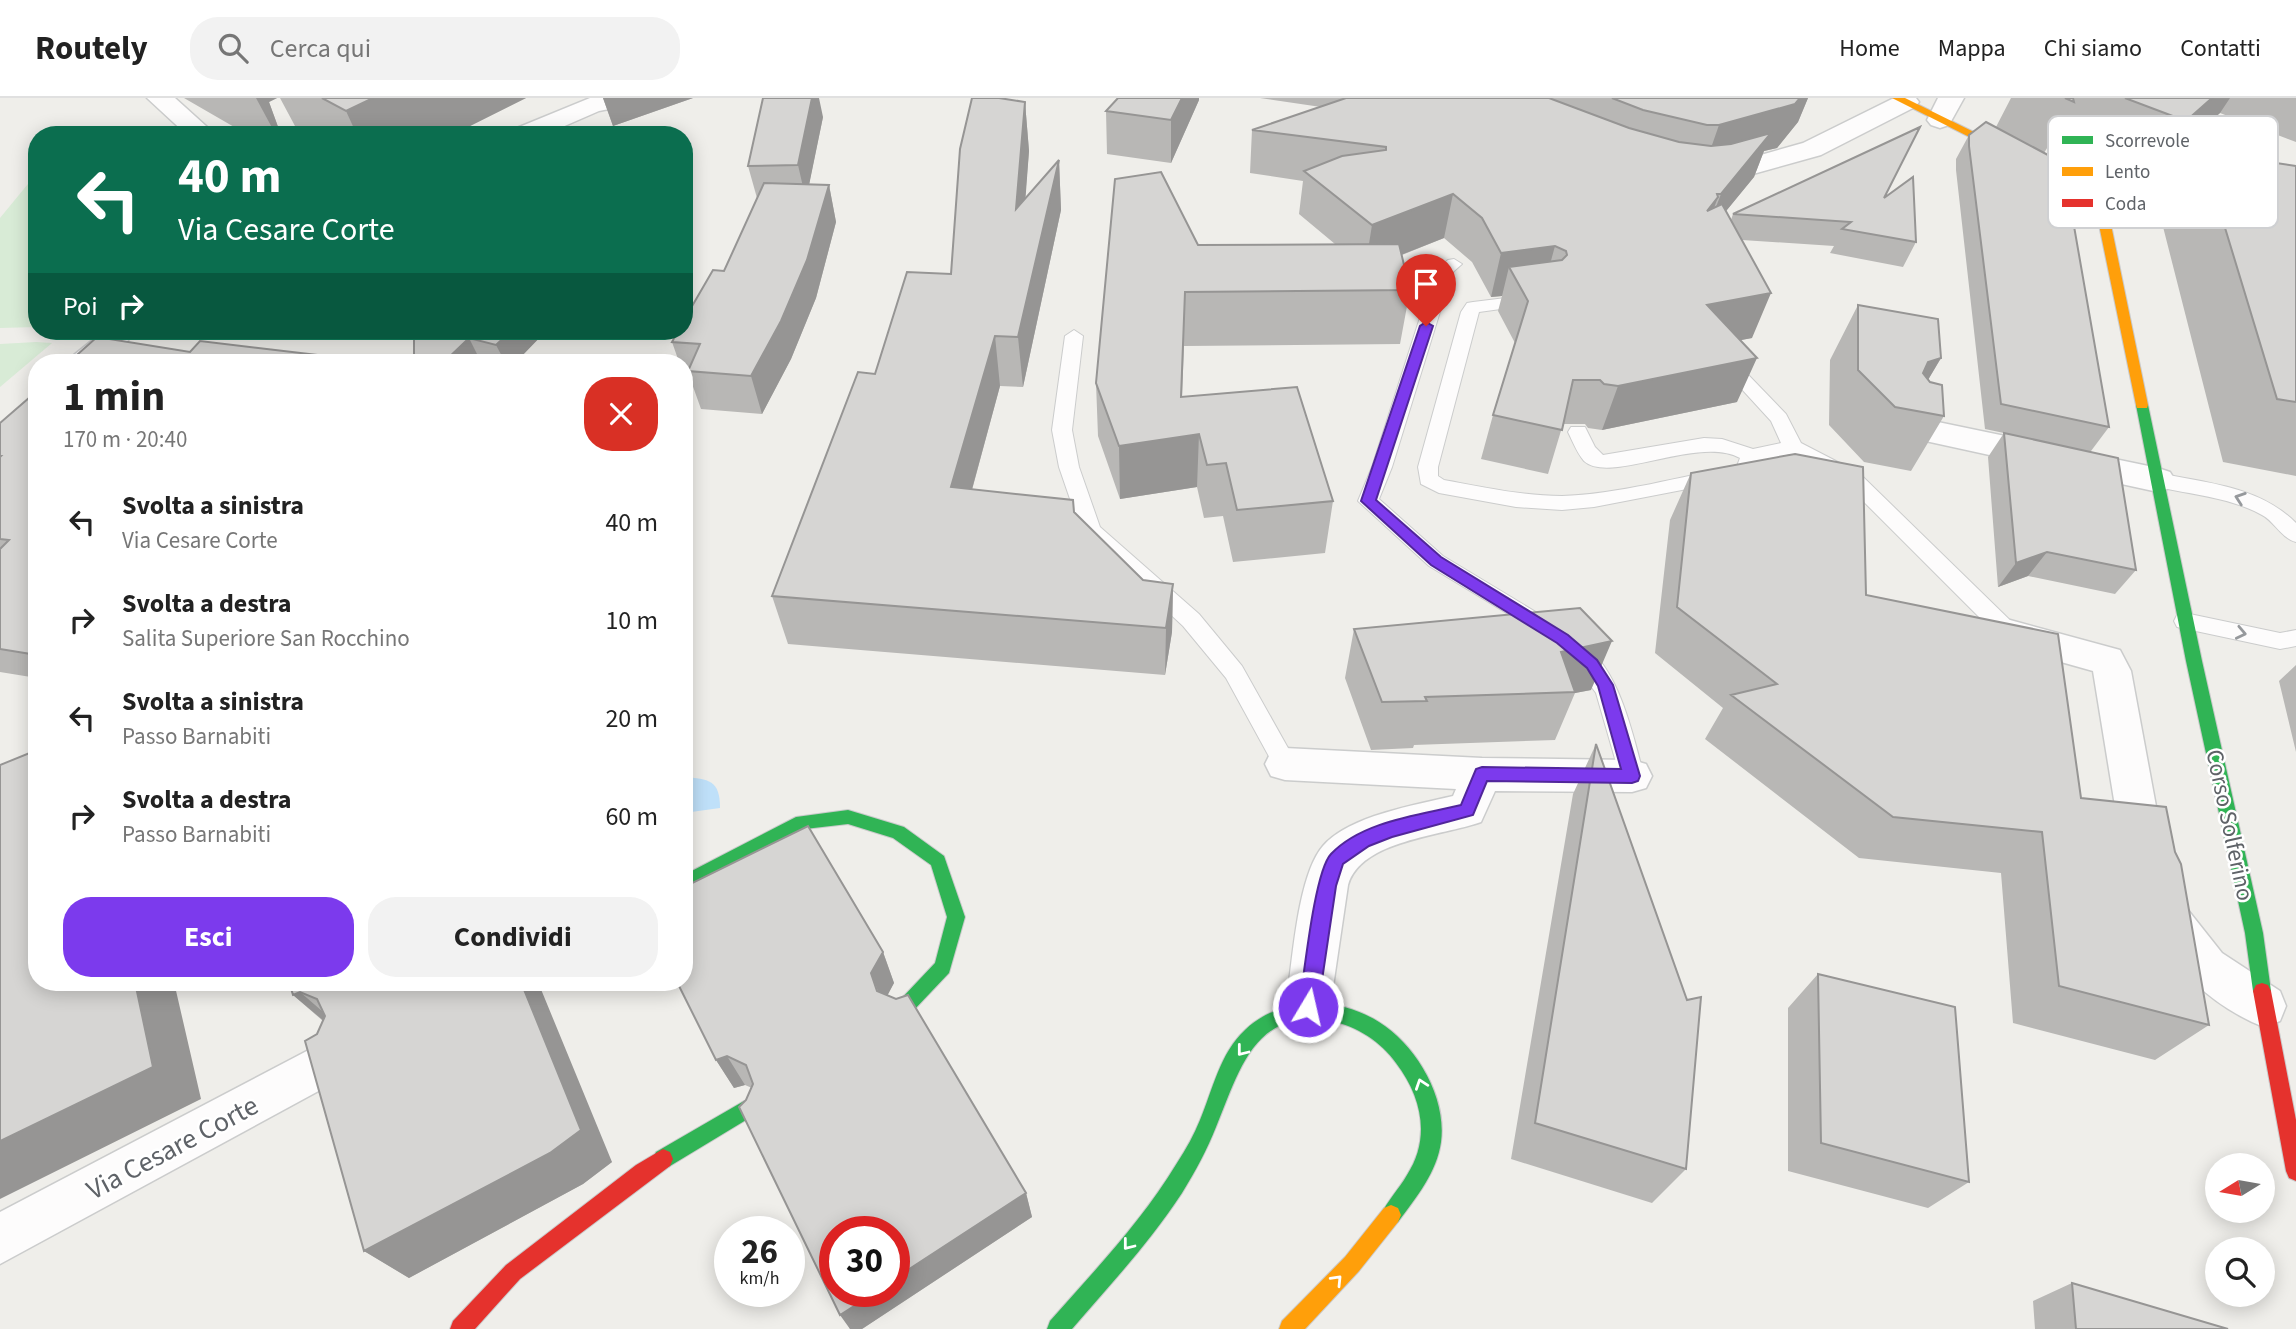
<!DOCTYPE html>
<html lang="it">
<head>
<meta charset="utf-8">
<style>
	:root { --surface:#fff; --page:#f2f2f2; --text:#222; --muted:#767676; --line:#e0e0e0; --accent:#7c3aed }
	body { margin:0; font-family:"Source Sans 3",sans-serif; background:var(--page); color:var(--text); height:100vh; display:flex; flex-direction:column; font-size:26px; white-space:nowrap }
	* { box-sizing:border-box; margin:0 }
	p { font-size:23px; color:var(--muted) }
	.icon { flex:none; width:38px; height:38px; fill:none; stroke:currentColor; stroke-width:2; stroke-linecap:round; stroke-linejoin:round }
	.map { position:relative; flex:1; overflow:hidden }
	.panel { position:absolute; left:28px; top:256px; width:665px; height:637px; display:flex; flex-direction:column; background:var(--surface); border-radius:28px; box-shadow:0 4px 18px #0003 }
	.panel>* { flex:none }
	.guide { position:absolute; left:28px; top:28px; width:665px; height:214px; border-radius:28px; box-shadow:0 4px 18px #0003; background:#0b6e4f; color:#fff; overflow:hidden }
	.needle { width:46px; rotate:259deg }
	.buttons { position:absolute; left:2205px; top:1055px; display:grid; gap:14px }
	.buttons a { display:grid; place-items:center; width:70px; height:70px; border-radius:50%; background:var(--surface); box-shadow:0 4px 18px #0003; font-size:35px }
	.speed { position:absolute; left:714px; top:1118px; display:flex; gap:14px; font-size:35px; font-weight:700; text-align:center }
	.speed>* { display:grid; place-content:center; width:91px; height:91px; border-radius:50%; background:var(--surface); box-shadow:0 4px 18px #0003; line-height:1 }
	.speed small { font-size:18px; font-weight:400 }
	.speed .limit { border:10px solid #d22; background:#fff; color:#111 }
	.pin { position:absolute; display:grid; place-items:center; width:60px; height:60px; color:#fff; margin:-72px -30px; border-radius:50% 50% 50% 0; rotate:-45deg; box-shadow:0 0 7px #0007 }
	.pin .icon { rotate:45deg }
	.me { position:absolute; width:77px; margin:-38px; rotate:9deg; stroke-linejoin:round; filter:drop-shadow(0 0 5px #0008) }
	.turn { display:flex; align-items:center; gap:24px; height:147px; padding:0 35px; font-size:32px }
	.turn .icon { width:91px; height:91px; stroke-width:2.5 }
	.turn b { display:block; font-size:49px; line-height:60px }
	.then { display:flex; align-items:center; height:66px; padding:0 35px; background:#0003; gap:14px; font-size:26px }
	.round { display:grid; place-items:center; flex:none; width:74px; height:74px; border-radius:28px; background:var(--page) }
	.headline { display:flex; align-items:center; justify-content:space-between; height:119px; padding:0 35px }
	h1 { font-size:42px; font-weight:700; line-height:52px }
	.cta { display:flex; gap:14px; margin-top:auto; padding:14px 35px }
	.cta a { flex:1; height:80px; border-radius:28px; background:var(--accent); color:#fff; font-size:28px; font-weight:700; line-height:80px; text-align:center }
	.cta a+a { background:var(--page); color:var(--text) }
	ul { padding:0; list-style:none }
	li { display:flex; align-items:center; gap:21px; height:98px; padding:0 35px }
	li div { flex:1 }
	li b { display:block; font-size:26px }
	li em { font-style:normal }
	header { display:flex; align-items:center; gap:42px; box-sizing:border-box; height:98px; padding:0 35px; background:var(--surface); border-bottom:2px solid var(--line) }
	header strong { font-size:33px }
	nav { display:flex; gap:38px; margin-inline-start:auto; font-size:24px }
	.search { width:490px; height:63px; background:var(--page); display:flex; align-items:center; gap:18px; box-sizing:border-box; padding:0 24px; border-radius:28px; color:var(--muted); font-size:26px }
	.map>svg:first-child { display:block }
	.green { fill:#d8ebd6 }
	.water { fill:#bfe0f9 }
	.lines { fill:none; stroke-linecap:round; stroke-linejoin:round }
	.lane-casing { stroke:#cbcccc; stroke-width:2 }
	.street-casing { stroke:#cbcccc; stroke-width:3 }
	.fast-casing { stroke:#cacacb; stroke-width:2 }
	.slow-casing { stroke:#cacacb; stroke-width:2 }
	.jam-casing { stroke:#cacacb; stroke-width:2 }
	.lane { fill:#fdfcfc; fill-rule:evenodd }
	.street { fill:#fdfcfc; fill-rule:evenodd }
	.fast { fill:#30b455; fill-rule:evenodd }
	.slow { fill:#ff9f0a; fill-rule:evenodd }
	.jam { fill:#e5322d; fill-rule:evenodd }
	.wall { fill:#b8b7b5 }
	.shaded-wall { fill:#969594 }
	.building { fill:#d6d5d3; stroke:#969594; stroke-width:2 }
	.oneway { stroke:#96999c }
	.oneway2 { stroke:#fff }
	.route { fill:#7c3aed; stroke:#51269a; stroke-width:2 }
	.labels { text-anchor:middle; stroke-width:5; stroke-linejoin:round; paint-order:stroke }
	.street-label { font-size:24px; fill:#5f6368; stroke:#fff }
	.near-street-label { font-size:28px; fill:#5f6368; stroke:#fff }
	.key { fill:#fff; stroke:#cfd0d2; stroke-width:2 }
	.key-label { font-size:19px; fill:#5f6368 }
</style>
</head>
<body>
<header>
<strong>Routely</strong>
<div class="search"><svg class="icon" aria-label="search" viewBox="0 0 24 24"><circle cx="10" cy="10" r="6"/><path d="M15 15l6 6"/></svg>Cerca qui</div>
<nav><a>Home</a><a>Mappa</a><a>Chi siamo</a><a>Contatti</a></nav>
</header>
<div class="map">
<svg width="2296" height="1231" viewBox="0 0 2296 1231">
	<rect width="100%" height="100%" fill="#efeeea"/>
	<path class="green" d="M37 75V229L0 230V120Z
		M36 244 52 245 0 289V246Z"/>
	<path class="water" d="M684 679C709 681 720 682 720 710L684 715Z"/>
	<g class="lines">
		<defs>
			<path id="lane" d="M1454 161 1462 166 1444 182 1443 204 1392 369 1379 401 1443 458 1554 525 1557 531 1554 537 1546 539 1429 468 1358 403 1372 369 1425 204 1426 180 1448 162Z
				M1530 197 1536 198 1539 202 1536 206 1479 214 1438 369V378L1444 382C1483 389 1522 398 1562 398 1614 397 1684 378 1737 368L1740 360C1698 337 1610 387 1584 363 1577 355 1573 344 1568 334L1571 329H1585L1595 349 1603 357 1704 340 1722 341 1753 351 1781 345 1771 323 1716 263 1725 257 1731 259 1786 316 1801 345 1859 375 2018 530 2021 536 2018 542 2010 544 2002 542 1845 385 1791 356 1758 363 1751 378 1744 380 1594 409 1562 412 1516 409 1439 395 1421 386 1418 369 1461 214 1467 205 1473 204Z
				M1074 232 1083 238 1072 332 1079 369 1100 429 1199 516 1242 568 1297 666 1293 673 1285 676 1277 673 1226 580 1183 528 1081 433 1059 369 1052 332 1065 238Z
				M2158 375C2207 385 2259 388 2296 425V444C2281 440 2275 424 2262 417 2228 398 2188 397 2151 387L2148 382 2151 377Z
				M2185 515 2280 535 2296 532V548L2280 551 2177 529 2174 523 2177 517Z
				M1576 545C1617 558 1634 641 1644 678L1640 685 1632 688 1624 685 1620 678 1596 595 1565 553 1568 547Z"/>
			<path id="street" d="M147 0H175L216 37H187Z
				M590 0H643L639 5 599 13 544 37H508L512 32Z
				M1894 0H1916L1919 4 1915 9 1821 57 1710 88 1701 86 1697 80 1701 74 1803 45Z
				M1938 0H1964L1949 27 1940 30 1931 27 1927 22Z
				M104 233H138L104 264H70L74 257Z
				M1909 318 2158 370 2170 374 2175 382 2170 390 2158 394 1898 337 1893 329 1898 321Z
				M2010 522 2120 552 2131 573 2165 757 2159 770 2144 775 2129 770 2123 757 2093 573 1997 546 1992 536 1997 526Z
				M1285 650 1482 660 1632 662 1646 666 1652 678 1646 690 1632 694 1495 693 1481 724C1442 738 1361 742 1348 787L1330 909 1324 924 1308 930 1292 924 1286 909C1292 869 1297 778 1323 748 1349 718 1415 707 1453 698L1456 691 1285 682 1271 678 1265 666 1271 654Z
				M2165 796 2180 802 2222 855 2280 893 2286 908 2280 923 2264 929C2212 909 2167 865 2144 815L2150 802Z
				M343 934 359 941 366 956 359 971 0 1166V1114Z"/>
			<path id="fast" d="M2142 303 2148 307 2202 563 2263 835 2271 893 2268 899 2262 901 2256 899 2253 893 2245 835 2186 563 2136 307Z
				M848 712 904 729 944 758 965 819 949 875 913 913 907 916 901 913 898 907 901 901 935 865 947 819 931 767 893 740 848 726 805 731 684 793V777L796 719Z
				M1318 903C1340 907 1360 912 1379 924 1416 947 1447 999 1441 1044 1437 1074 1416 1100 1398 1124L1391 1127 1384 1124 1381 1117C1387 1103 1399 1091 1407 1077 1431 1040 1422 999 1396 965 1381 944 1357 928 1331 923 1254 909 1239 974 1216 1029 1207 1052 1195 1074 1182 1095 1150 1144 1110 1187 1072 1231H1047L1050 1223C1095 1172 1142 1123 1177 1065 1186 1051 1194 1037 1200 1022 1213 991 1220 955 1245 932 1265 912 1291 907 1318 903Z
				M744 1003 751 1005 754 1012 751 1019 670 1068 663 1071 656 1068 653 1061 656 1054Z"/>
			<path id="slow" d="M1892 0H1905L2053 73 2097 102 2110 122 2148 307 2147 310H2137L2136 307 2098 122 2089 106 2045 77Z
				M1391 1107 1398 1110 1401 1117 1398 1124 1359 1173 1305 1231H1279L1282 1223 1345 1159 1384 1110Z"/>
			<path id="jam" d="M2262 885 2268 887 2271 893 2296 1022V1083L2289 1080 2286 1073 2253 893 2256 887Z
				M663 1051 670 1054 673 1061 670 1068 520 1181 475 1231H450L453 1223 506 1167 636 1067Z"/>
		</defs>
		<use href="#lane" class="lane-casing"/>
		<use href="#street" class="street-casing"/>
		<use href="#fast" class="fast-casing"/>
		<use href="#slow" class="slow-casing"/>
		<use href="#jam" class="jam-casing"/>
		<use href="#lane" class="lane"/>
		<use href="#street" class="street"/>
		<use href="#fast" class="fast"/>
		<use href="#slow" class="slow"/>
		<use href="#jam" class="jam"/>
	</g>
	<path class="wall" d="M184 0H277L269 4 281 37H248Z
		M280 0H526L452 37H310L295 28Z
		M603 0H693L613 28Z
		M1260 0H1808L1798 24 1777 50 1764 53 1754 79 1726 113 1731 122 1733 116 1884 99 1916 144 1903 169 1830 155 1834 148 1742 142 1752 240 1740 242 1737 304 1602 332 1588 330 1585 326H1563L1548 376 1481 361 1493 317 1515 245 1498 213 1502 198 1491 199 1472 164 1444 140 1402 157 1410 192 1400 246 1184 248 1182 299 1333 403 1325 455 1233 464 1223 418 1204 420 1197 389 1120 401 1098 338 1096 285 1198 147 1335 146 1299 116 1303 83 1250 75 1252 32 1321 9Z
		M2011 0H2296V44L2220 15 2150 78 2054 39 2044 55 2109 329 2091 353 2136 472 2115 496 2028 478 1998 489 1988 359 2004 335 1985 331 1956 72V61L1969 37 1996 29Z
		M1199 2 1171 65 1107 56 1106 13Z
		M1025 4 1029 53 1025 100 1059 62 1061 112 1023 289 1000 288 972 392 1074 414 1143 482 1173 486 1172 534 1165 577 788 546 772 498 875 276 951 176Z
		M823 19 809 86 829 87 836 124 816 200 791 261 762 316 701 311 691 283 685 282 684 264H679L672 244 724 173 757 100 748 68Z
		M2202 54 2296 68V378L2223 364 2160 117Z
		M1858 207 1941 260 1928 282 1944 318 1911 373 1864 364 1829 327 1830 262Z
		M414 233H546L516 264H414Z
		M37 293V580L0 574V325Z
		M1691 375 1866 497 2081 700 2209 927 2155 962 2013 925 2001 775 1859 760 1705 641 1723 610 1655 555 1670 422Z
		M1354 531 1591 592 1575 595 1555 642 1414 647 1413 650 1371 652 1345 580Z
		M2296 567V654L2279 583Z
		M1596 646 1686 1071 1652 1105 1511 1061 1573 696Z
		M883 854 894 885 887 897 1026 1095 1032 1119 862 1231H850L746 1002 752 990 745 987 734 990 716 962Z
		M1818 876 1969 1084 1928 1110 1788 1073V910Z
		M289 884 612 1064 583 1086 409 1180 364 1153 317 936 323 923 293 897Z
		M2072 1185 2228 1231H2035L2033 1203Z"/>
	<path class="shaded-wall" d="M256 0H277L269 4 281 37H276Z
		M373 0H526L452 37H357L346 13Z
		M603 0H693L613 28Z
		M812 0H819L823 19 806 102 798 67Z
		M1182 0H1199V2L1171 65V22Z
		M1800 0H1808L1798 24 1777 50 1764 53 1754 79 1704 140 1721 96 1704 70 1719 27Z
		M2212 0H2230L2220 15 2150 78 2186 23Z
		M1025 4 1029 53 1021 161 1016 111Z
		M1059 62 1061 112 1023 289 1018 239Z
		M829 87 836 124 816 200 791 261 762 316 751 278Z
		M1453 96 1444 140 1365 171 1372 127Z
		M1718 99 1702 143 1707 113Z
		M1555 148 1543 192 1509 169 1502 198 1491 199 1501 155Z
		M1185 194 1180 339 1199 336 1197 389 1120 401 1119 348Z
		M1771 195 1752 240 1690 252 1707 207Z
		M511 233H546L516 264H505L496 247Z
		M995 238 1000 288 959 439 951 389Z
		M469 240 481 264H444Z
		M1757 260 1737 304 1602 332 1618 288Z
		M1941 260 1910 312 1901 310 1928 264Z
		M2047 454 2028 478 1998 489 2016 465Z
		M1173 486 1172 534 1165 577 1166 530Z
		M1612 543 1591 592 1575 595 1561 554Z
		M883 854 894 885 883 906 871 875Z
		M135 884H174L201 1001 0 1101V1043Z
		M521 884H538L612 1064 583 1086 409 1180 364 1153Z
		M300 894 344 932 337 934 293 897Z
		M727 958 745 987 734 990 716 962Z
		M1026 1095 1032 1119 862 1231H850L840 1217 876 1194H894V1181Z"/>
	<path class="building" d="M322 0H373L346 13Z
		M763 0H812L798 67 748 68Z
		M972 0H999L1025 4 1016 111 1059 62 1018 239 995 238 951 389 1073 402 1074 414 1143 482 1173 486 1166 530 772 498 858 274 875 276 907 174 951 176 960 51Z
		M1118 0H1182L1171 22 1106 13Z
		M1346 0H1549L1629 30 1679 44 1711 48 1731 46 1771 35 1721 96H1717L1718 99 1707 113 1722 106 1771 195 1707 207 1757 260 1618 288 1604 286 1600 282H1573L1562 332 1493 317 1528 203 1509 169 1562 162 1567 157 1566 153 1555 148 1501 155 1482 120 1453 96 1372 127 1304 73 1342 58 1386 52V49L1252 32Z
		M1612 0H1800L1795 6 1719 27H1707L1643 12Z
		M2065 0H2073L2074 4Z
		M2125 0H2212L2186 23Z
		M1986 24 2063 65 2109 329 2001 306 1969 48V37Z
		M1920 29 1884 100 1913 79 1916 144 1842 131 1851 124 1733 116Z
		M2202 54 2296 68V304L2277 301Z
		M1161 74 1198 147 1399 146 1410 192 1185 194 1181 299 1297 289 1333 403 1237 412 1226 365 1207 367 1199 336 1119 348 1096 285 1115 81Z
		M764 85 829 87 807 162 781 223 751 278 688 273 700 246 672 244 678 233H684V222L713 172 724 173Z
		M1858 207 1938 221 1941 260 1928 264 1923 275 1930 284 1942 287 1944 318 1895 309 1858 272Z
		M414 233H511L496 247 469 240 444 264H414Z
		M97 239 190 254 200 243 377 264H69Z
		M37 293V557L0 551V451L9 442 0 441V359L1 358H0V325Z
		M2004 335 2118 360 2136 472 2047 454 2016 465Z
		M1795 356 1863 369 1866 497 2058 536 2081 700 2166 709 2175 754 2181 766 2209 927 2059 888 2042 734 1893 719 1731 597 1777 586 1677 509 1691 375Z
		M1580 510 1612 543 1561 554 1575 594 1425 599 1427 603 1382 604 1354 531Z
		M1596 646 1687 902 1701 899 1686 1071 1535 1025Z
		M37 652V884H135L153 969 0 1043V667Z
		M808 728 883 854 871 875 877 893 896 901 908 897 1026 1095 894 1181V1134H835V1194H876L840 1217 739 1009 746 1002 753 986 746 967 727 958 716 962 677 884H684V789Z
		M1818 876 1955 909 1969 1084 1821 1045Z
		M289 884H521L581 1032 550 1055 364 1153 305 943 317 936 325 918 317 901 300 894 293 897Z
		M2072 1185 2228 1231H2076Z"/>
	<defs><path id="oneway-chevron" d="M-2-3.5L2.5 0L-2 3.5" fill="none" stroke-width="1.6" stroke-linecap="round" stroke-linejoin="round" transform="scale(1.75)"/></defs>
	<g class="oneway">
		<use href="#oneway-chevron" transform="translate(2240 400) rotate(-161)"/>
		<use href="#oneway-chevron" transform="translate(2241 535) rotate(12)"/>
	</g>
	<g class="oneway2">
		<use href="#oneway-chevron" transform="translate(1242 953) rotate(128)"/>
		<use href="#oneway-chevron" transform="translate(1421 986) rotate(-109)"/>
		<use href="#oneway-chevron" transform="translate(1128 1147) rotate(128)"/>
		<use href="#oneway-chevron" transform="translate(1337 1182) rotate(-46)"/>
	</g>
	<path class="route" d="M1426 224 1433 228 1376 402 1441 459 1568 537 1597 562 1613 587 1640 678 1638 683 1632 685 1487 683 1473 717 1392 739 1369 748 1343 766 1336 788 1318 909 1315 915 1308 917 1302 915 1299 909C1304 880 1314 774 1331 756 1362 723 1420 717 1461 707L1476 671 1482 669 1621 671 1598 588 1587 570 1557 545 1431 467 1361 403 1420 228Z"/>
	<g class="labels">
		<g class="street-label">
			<text transform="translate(2230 727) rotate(78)" y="8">Corso Solferino</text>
		</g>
		<g class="near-street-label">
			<text transform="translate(172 1049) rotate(-28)" y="10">Via Cesare Corte</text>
		</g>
	</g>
	<rect x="2048" y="18" width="230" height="112" rx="10" class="key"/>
	<rect x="2062" y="38" width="31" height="8" fill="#30b455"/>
	<rect x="2062" y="69" width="31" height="9" fill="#ff9f0a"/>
	<rect x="2062" y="101" width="31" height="8" fill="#e5322d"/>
	<g class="key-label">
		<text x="2105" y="49">Scorrevole</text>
		<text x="2105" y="80">Lento</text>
		<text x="2105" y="112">Coda</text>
	</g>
</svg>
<div class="buttons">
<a><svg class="needle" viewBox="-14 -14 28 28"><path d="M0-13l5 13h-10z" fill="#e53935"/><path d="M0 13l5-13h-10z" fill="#767676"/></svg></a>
<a><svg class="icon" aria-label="search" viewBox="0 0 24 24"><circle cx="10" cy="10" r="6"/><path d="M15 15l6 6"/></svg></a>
</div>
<div class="speed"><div>26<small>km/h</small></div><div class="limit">30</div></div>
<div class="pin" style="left:1426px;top:228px;background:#d93025"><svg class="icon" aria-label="arrive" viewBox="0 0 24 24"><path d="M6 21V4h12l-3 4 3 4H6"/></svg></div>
<svg class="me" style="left:1308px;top:909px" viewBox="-20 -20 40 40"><circle r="17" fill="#7c3aed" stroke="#fff" stroke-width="3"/><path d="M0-11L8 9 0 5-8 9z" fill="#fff"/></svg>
<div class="guide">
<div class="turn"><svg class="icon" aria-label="left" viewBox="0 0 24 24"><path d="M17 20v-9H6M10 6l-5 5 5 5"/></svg><div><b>40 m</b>Via Cesare Corte</div></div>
<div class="then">Poi<svg class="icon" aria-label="right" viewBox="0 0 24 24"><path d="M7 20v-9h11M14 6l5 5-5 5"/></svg></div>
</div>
<section class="panel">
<div class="headline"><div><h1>1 min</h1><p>170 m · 20:40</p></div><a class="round" style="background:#d93025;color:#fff"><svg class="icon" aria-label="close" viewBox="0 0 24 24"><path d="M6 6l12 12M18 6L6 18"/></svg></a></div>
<ul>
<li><svg class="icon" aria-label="left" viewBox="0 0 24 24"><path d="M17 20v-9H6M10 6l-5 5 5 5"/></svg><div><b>Svolta a sinistra</b><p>Via Cesare Corte</p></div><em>40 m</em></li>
<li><svg class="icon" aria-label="right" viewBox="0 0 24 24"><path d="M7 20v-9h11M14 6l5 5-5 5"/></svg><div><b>Svolta a destra</b><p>Salita Superiore San Rocchino</p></div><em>10 m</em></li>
<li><svg class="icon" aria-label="left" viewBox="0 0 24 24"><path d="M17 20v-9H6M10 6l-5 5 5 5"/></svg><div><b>Svolta a sinistra</b><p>Passo Barnabiti</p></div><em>20 m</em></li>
<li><svg class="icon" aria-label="right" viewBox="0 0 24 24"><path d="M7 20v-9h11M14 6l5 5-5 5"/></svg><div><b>Svolta a destra</b><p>Passo Barnabiti</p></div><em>60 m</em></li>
</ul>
<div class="cta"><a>Esci</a><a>Condividi</a></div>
</section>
</div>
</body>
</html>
